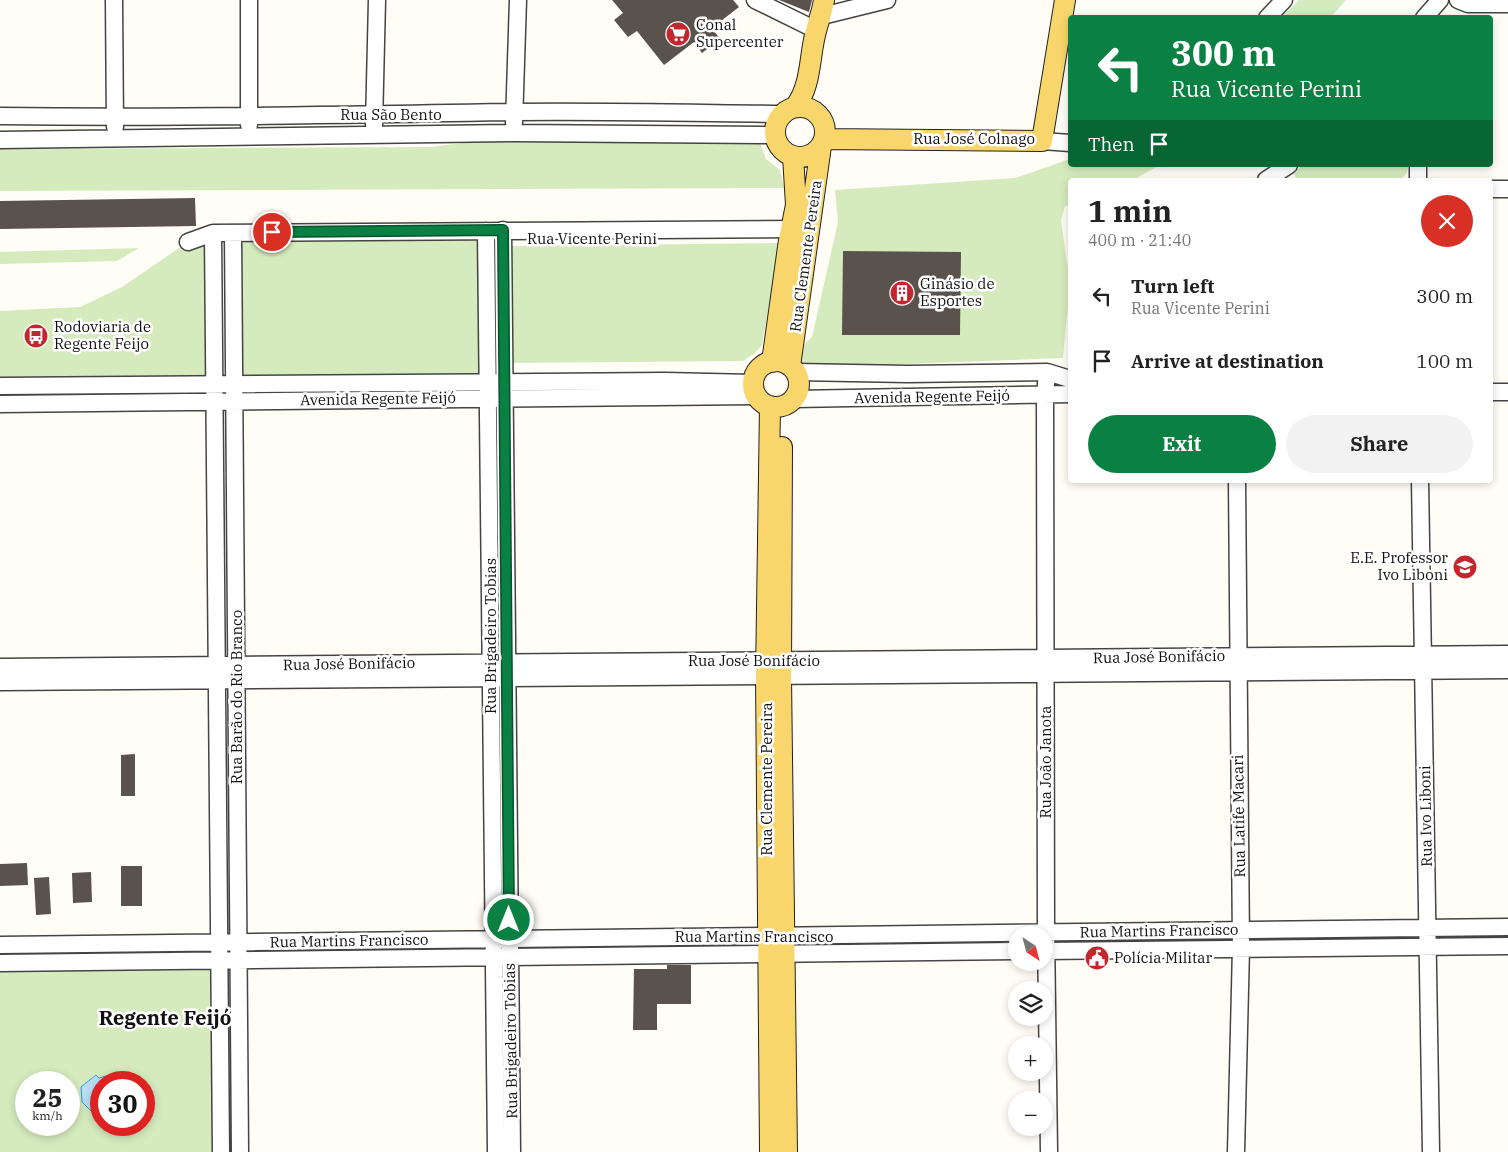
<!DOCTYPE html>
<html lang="en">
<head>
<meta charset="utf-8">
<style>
	:root { --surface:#fff; --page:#f2f2f2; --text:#222; --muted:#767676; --accent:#0b8043 }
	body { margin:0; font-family:"IBM Plex Serif",serif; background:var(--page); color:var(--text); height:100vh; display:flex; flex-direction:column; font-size:19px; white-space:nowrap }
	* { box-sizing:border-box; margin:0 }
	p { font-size:16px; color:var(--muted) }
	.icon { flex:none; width:28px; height:28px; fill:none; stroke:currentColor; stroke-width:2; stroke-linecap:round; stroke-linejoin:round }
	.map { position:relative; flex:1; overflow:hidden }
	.drawer { position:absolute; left:1068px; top:178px; width:425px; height:305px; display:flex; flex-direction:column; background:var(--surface); border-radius:5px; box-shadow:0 2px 8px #0003 }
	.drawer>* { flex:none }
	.hud { position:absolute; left:1068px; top:15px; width:425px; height:152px; border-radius:5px; box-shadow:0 2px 8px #0003; background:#0b8043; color:#fff; overflow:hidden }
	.needle { width:32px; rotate:144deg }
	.buttons { position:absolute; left:1008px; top:926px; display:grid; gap:10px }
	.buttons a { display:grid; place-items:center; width:45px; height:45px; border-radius:50%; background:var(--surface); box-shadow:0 2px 8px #0003; font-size:25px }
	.speed { position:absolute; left:15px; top:1071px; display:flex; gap:10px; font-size:25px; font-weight:700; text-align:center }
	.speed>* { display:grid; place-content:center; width:65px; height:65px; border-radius:50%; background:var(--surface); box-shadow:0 2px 8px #0003; line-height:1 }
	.speed small { font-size:12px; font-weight:400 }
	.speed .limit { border:8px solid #d22; background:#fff; color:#111 }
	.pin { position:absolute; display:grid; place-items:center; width:42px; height:42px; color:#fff; margin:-21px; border:2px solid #fff; border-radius:50%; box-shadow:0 1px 5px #0007 }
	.me { position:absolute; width:55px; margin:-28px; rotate:0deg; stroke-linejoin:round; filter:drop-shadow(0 0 4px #0008) }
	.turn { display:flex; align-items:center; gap:18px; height:105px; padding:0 20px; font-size:22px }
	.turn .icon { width:65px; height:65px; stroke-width:2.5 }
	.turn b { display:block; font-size:35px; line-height:42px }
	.then { display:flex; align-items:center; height:48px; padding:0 20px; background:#0003; gap:10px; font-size:19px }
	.round { display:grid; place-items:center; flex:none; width:52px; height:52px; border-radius:26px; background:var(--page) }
	.head { display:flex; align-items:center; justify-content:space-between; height:85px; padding:0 20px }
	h1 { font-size:30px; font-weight:700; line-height:38px }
	.primary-button { display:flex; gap:10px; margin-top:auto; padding:10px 20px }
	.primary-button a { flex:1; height:58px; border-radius:30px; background:var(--accent); color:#fff; font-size:20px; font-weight:700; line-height:58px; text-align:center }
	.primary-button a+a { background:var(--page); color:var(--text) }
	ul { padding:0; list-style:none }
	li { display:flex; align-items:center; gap:15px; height:65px; padding:0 20px }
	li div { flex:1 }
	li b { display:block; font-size:19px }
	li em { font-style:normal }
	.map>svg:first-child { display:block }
	.green { fill:#d5ebbd; fill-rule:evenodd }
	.water { fill:#b9e0f7; stroke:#3f96cf }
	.building { fill:#5a524d }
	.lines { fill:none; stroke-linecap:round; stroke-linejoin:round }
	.minor-casing { stroke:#444; stroke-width:19 }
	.major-casing { stroke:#222; stroke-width:22 }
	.minor { stroke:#fff; stroke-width:16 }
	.major { stroke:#f9d66b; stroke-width:20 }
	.route-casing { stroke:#07532c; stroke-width:12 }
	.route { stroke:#0b8043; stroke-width:9 }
	.labels { text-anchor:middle; stroke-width:5; stroke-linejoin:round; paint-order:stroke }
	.poi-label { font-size:15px; fill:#111; stroke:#fff; text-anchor:start }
	.street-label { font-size:15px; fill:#111; stroke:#fff }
	.district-label { font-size:20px; font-weight:bold; fill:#111; stroke:#fff }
</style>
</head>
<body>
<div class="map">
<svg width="1508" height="1152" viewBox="0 0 1508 1152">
	<rect width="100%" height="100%" fill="#fffdf5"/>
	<path class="green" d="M1299 0H1346L1331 17H1282Z
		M576 129 759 140 766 159 780 170 784 188 0 191V149L431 147Z
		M1070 159V165H1160L1133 180H1070V205L1065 206 1061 220 1070 284 1063 358 804 368 796 352 812 337 838 222 835 190 1015 178Z
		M1302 165H1408C1408 172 1406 177 1399 179L1297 180 1294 174Z
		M486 240 488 383 234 385 233 242Z
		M188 242H213L214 385 0 382V311L80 307 122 287Z
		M780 243 762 345 755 353 743 361 510 363V246Z
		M139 248 117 261 0 264V252Z
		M215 962 216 1152H0V965ZM26 1082H69V1125H26ZM101 1082H144V1125H101Z"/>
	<path class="water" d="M96 1075 99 1078 106 1076 111 1082H101V1111L99 1109 93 1113 82 1102 81 1087Z"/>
	<path class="building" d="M612 0H733L739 7 712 28 720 39 702 53 694 42 664 65 637 31 628 37 614 20 623 13Z
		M779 0H812L809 12Z
		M195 198 196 226 0 229V201Z
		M843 251 961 252 960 335H842Z
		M135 754V796H121V755Z
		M27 863 28 885 0 886V864Z
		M121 866H142V906H121Z
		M91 872 92 902 73 903 72 873Z
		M49 877 51 914 36 915 34 878Z
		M667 965H691V1004H657V1030H633L634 969H667Z"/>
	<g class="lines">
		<defs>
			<path id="minor" d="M114 0 115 127
				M249 0V125
				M755 0 816 30
				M1458 0 1468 4H1508
				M822 16 887 0
				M1267 18 1284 0
				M1424 18 1440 0
				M0 116C172 118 343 115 515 112 604 111 693 113 782 114
				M514 123 518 0
				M374 125 377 0
				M0 140 514 133 775 135
				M1042 141 1070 143
				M1418 165V180
				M1266 180 1289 165
				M1490 189H1508
				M503 230 512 1152
				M486 231 496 1152
				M213 233 221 1152
				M233 233 240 1152
				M188 242 213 233 802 229
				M795 372 908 374 1047 372 1070 379
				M1047 372 1045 396 1046 933 1049 1152
				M0 386 665 381 753 383
				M1490 392H1508
				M794 399 1070 394
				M0 404 756 396
				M1420 480 1431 1152
				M0 667 1508 654
				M0 682 1508 670
				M0 945 1508 927
				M1044 951 1508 946
				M0 963 1016 951
				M1236 1152 1241 948 1237 480"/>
			<path id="major" d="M775 132a25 25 0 1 1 50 0a25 25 0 1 1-50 0Z
				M795 107C812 85 809 56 816 31 819 19 822 13 824 0
				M824 139 1042 141 1065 0
				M753 384a23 23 0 1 1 46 0a23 23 0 1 1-46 0Z
				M772 362 789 240 796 205 793 156
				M790 366 821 146
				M770 406 766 676 770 1152
				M782 447 781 677 787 1152"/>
		</defs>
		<use href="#minor" class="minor-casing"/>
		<use href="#major" class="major-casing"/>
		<use href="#minor" class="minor"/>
		<use href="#major" class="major"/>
	</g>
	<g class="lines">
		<defs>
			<path id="route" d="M272 232 503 230 509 920"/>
		</defs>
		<use href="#route" class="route-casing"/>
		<use href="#route" class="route"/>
	</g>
	<defs>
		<symbol id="supermarket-disc" viewBox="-11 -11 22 22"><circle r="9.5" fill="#c4262e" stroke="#fff"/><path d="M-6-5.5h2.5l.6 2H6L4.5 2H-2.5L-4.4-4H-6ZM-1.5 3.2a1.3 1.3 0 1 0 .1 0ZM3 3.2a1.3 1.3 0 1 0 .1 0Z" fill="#fff"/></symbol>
		<symbol id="building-disc" viewBox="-11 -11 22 22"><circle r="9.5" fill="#c4262e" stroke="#fff"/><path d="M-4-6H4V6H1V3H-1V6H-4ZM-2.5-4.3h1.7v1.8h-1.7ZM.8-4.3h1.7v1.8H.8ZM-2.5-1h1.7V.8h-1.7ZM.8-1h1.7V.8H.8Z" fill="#fff"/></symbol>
		<symbol id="bus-disc" viewBox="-11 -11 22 22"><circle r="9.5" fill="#c4262e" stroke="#fff"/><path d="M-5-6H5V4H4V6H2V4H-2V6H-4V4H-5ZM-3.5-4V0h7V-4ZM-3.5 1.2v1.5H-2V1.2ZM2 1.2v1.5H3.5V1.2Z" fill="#fff"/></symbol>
		<symbol id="school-disc" viewBox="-11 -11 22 22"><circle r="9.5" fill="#c4262e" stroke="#fff"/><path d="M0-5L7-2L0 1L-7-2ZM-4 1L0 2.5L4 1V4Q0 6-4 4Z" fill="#fff"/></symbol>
		<symbol id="civic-disc" viewBox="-11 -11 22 22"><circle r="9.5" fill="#c4262e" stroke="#fff"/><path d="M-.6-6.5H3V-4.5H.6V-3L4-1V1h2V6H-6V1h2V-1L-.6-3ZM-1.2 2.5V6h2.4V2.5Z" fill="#fff"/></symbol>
	</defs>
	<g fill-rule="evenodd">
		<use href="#supermarket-disc" x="664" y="20" width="28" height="28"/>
		<use href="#building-disc" x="888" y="279" width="28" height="28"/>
		<use href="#bus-disc" x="22" y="322" width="28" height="28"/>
		<use href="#school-disc" x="1451" y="553" width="28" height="28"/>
		<use href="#civic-disc" x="1083" y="944" width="28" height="28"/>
	</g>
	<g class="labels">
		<g class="poi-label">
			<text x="696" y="30">Conal<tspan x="696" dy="17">Supercenter</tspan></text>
			<text x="920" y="289">Ginásio de<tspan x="920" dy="17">Esportes</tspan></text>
			<text x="54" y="332">Rodoviaria de<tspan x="54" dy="17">Regente Feijo</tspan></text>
			<text x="1448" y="563" text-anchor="end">E.E. Professor<tspan x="1448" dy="17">Ivo Liboni</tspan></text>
			<text x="1114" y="963">Polícia Militar</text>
		</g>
		<g class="street-label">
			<text x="391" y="120">Rua São Bento</text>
			<text x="974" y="144">Rua José Colnago</text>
			<text x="592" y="244">Rua Vicente Perini</text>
			<text transform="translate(806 256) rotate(-82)" y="5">Rua Clemente Pereira</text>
			<text transform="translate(932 397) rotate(-1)" y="5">Avenida Regente Feijó</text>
			<text transform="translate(378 399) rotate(-1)" y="5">Avenida Regente Feijó</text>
			<text transform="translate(491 636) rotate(-90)" y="5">Rua Brigadeiro Tobias</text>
			<text transform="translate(1159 657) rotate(-1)" y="5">Rua José Bonifácio</text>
			<text x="754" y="666">Rua José Bonifácio</text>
			<text transform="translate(349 664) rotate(-1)" y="5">Rua José Bonifácio</text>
			<text transform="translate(237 697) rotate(-90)" y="5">Rua Barão do Rio Branco</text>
			<text transform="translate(1046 762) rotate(-90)" y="5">Rua João Janota</text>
			<text transform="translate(767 779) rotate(-90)" y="5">Rua Clemente Pereira</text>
			<text transform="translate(1239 816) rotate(-91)" y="5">Rua Latife Macari</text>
			<text transform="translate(1426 816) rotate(-91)" y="5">Rua Ivo Liboni</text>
			<text transform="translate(1159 931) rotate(-1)" y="5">Rua Martins Francisco</text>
			<text x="754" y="942">Rua Martins Francisco</text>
			<text transform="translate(349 941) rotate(-1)" y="5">Rua Martins Francisco</text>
			<text transform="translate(511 1041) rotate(-91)" y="5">Rua Brigadeiro Tobias</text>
		</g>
		<g class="district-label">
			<text x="165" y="1025">Regente Feijó</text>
		</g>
	</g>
</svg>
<div class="buttons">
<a><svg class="needle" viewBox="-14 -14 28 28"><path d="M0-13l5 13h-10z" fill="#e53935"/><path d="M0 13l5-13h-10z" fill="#767676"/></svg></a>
<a><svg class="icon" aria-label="layers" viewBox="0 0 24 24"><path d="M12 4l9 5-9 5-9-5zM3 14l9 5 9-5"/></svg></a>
<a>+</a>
<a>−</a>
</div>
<div class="speed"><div>25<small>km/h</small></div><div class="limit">30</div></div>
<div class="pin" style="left:272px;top:232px;background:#d93025"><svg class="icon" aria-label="arrive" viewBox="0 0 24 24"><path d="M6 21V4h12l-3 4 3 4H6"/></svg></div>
<svg class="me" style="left:509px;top:920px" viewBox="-20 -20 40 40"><circle r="17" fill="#0b8043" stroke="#fff" stroke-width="3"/><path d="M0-11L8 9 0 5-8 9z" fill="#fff"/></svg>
<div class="hud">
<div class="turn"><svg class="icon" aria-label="left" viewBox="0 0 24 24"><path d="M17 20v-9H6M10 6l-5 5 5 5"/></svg><div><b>300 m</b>Rua Vicente Perini</div></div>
<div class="then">Then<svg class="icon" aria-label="arrive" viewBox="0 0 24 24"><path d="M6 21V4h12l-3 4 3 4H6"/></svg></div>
</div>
<section class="drawer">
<div class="head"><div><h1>1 min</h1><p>400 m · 21:40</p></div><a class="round" style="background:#d93025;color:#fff"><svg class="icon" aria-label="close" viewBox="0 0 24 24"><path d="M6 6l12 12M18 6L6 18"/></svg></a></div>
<ul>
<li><svg class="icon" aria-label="left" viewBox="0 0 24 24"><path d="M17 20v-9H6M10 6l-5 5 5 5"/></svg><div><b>Turn left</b><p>Rua Vicente Perini</p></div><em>300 m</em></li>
<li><svg class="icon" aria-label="arrive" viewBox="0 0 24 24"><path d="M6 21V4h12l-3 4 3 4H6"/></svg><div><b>Arrive at destination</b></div><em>100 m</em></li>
</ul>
<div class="primary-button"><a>Exit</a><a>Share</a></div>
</section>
</div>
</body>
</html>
